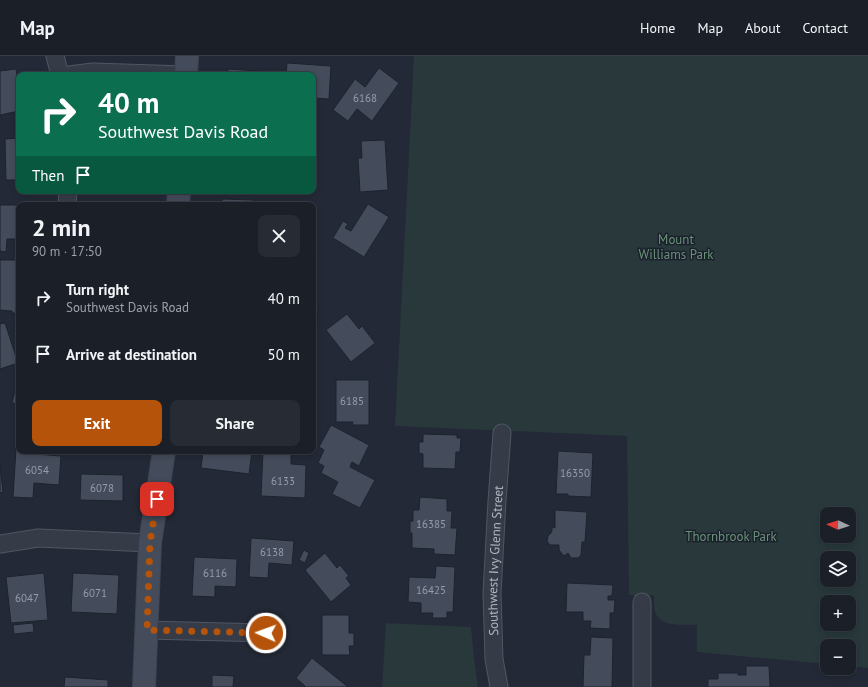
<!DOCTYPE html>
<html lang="en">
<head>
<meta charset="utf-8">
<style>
	:root { --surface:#1a1f28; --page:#272c34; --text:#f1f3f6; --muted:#9fa2a8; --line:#383d45; --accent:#b45309 }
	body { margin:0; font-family:"PT Sans",sans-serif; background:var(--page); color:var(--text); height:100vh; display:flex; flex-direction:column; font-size:15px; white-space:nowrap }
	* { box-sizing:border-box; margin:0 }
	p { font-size:13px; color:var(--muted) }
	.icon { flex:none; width:22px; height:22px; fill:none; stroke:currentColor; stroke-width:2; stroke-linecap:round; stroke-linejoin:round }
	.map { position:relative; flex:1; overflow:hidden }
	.drawer { position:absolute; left:16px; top:146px; width:300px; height:252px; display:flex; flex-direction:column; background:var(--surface); border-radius:8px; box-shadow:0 2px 6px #0003,0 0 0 1px var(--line) }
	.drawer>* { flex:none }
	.hud { position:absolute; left:16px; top:16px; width:300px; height:122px; border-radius:8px; box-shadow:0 2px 6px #0003,0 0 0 1px var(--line); background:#0b6e4f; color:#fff; overflow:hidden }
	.needle { width:26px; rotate:273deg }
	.tools { position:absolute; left:820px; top:451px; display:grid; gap:8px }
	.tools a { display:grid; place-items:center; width:36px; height:36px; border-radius:8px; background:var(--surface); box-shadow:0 2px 6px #0003,0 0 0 1px var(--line); font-size:20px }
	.pin { position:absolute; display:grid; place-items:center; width:34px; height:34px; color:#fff; margin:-17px; border-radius:8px; box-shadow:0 2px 6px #0006 }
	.me { position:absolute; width:44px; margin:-22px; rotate:272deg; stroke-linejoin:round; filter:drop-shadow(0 0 3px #0008) }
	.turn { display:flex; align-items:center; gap:14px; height:84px; padding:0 16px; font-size:18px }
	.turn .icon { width:52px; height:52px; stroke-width:2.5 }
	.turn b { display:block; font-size:28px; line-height:34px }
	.then { display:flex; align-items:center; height:38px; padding:0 16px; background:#0003; gap:8px; font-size:15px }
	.round { display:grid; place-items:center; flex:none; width:42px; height:42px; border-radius:8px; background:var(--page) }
	.overview { display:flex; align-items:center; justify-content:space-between; height:68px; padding:0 16px }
	h1 { font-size:24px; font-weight:600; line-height:30px }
	.cta { display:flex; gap:8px; margin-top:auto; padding:8px 16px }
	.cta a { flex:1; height:46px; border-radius:8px; background:var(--accent); color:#fff; font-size:16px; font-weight:600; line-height:46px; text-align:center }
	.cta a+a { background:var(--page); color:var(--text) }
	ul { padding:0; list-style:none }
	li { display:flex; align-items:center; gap:12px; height:56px; padding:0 16px }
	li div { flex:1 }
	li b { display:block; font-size:15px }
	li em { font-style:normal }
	header { display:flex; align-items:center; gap:24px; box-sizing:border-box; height:56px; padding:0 20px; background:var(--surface); border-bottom:1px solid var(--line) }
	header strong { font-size:19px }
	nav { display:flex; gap:22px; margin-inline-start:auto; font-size:14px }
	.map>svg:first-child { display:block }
	.green { fill:#28383b; fill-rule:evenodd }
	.building { fill:#444c5b; stroke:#1d232e }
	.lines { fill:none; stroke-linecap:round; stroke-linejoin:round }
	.street-casing { stroke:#515662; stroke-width:19 }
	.secondary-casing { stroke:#3f4550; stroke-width:24 }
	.street { stroke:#363c47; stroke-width:17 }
	.secondary { stroke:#444b5a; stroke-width:22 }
	.route { stroke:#b45309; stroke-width:7; stroke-dasharray:0 12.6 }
	.labels { text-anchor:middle; stroke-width:3; stroke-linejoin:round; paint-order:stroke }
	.number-label { font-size:11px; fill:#969ca9 }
	.park-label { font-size:13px; fill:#6a9277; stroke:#1b212c }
	.street-label { font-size:13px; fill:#b1b6c3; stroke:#1b212c }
</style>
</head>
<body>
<header>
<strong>Map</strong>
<nav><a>Home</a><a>Map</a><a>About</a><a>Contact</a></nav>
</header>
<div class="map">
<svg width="868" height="631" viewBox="0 0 868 631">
	<rect width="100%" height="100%" fill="#232936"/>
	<path class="green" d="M414 0H868V612L849 610V590H827V608L697 596V569C685 568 662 572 656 558 653 553 654 545 654 539H629L627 380 395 370ZM827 458H849V480H827ZM827 502H849V524H827ZM827 546H849V568H827Z
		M386 567 471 571 474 603 478 631H382Z"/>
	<path class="building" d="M287 7 331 10 329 43 313 42V19H286Z
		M379 12 399 27 372 65 357 53 348 65 333 54 355 23 365 31Z
		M16 13 19 32V55L0 59V15Z
		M228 13 258 15 257 19H228Z
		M19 82V124H6L5 83Z
		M385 84 388 134 360 136 358 102H362L361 85Z
		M222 143 254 144 253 149H222Z
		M368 148 389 161 364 201 333 182 343 165 348 168 345 172 351 175Z
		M0 149H19V183H7L6 196 0 195Z
		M313 162 317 193H313Z
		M0 204H15V205H19V227H16V235H19V257H12V255L0 254Z
		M313 249H318L317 271H313Z
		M347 258 359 273 362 270 375 287 351 306 326 274Z
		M5 267 18 307 0 313V268Z
		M18 321H19V348L12 347Z
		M336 324H369V369H352L353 366H336Z
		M331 369 369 389 359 410 352 406 350 411 375 424 360 452 332 438 338 426 321 417 324 410 318 407 324 394 319 391Z
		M423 378 457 379V382H461L460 396H456L455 413 423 412V398L419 397V386H423Z
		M16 393H19V395H36L35 398 61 400 59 429 34 427 33 442 13 441Z
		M203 395H252L249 418 201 412Z
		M263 395 291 396V408L306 409 305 442 261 440Z
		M558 395 593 397 591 441 568 440V438H556Z
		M0 409 3 436 0 437Z
		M81 418 123 419V445L80 444Z
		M420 441 447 443V455H452L451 472H457L455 499 434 498V493L412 492V477H410V465H413V454H419Z
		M555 454 587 456 585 486H582L581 499 578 502H571L568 497 564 500 559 494V489H550L547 485 548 480 551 477 552 475V471L555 472Z
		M251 482 294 485 292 509 269 507 268 522 249 521Z
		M304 494 309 497 305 507 299 504Z
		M325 497 337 512 340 509 349 520 346 522 351 529 331 546 305 514Z
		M194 501 237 503 236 531 215 530V541L192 540Z
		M436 510 455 511 453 556H447V562H432L433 557H421V547L408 546 409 521 435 522Z
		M44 517 48 564 11 567 6 521Z
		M73 517 119 519 117 558 71 556Z
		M567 527 613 529 612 540H608V544H615L614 557H610V573L590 572 591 565H583V556H566Z
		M322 559H349V577H354V590H349L350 599H322Z
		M33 567 34 576 14 578 13 569Z
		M591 581 613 582 612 631H583L584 599H590Z
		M312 602 348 631H304L305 630 296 622Z
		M746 610H769L770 631H708V623H718V617H738V619H746Z
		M212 619 234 620 233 631H212Z
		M65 621 108 624V631H64Z"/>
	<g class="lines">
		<defs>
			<g id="street">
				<path d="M55 0 60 19"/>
				<path d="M69 19 93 16 186 19"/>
				<path d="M67 149 68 135"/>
				<path d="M0 488 38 482 150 487"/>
				<path d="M642 546V631"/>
				<path d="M147 574 266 577"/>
				<path id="s1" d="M499 631 494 603 492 537 497 445 502 377"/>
			</g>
			<path id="secondary" d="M186 19 187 0
				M178 149 179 135
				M144 631 150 487 164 395"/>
		</defs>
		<use href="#street" class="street-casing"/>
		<use href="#secondary" class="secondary-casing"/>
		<use href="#street" class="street"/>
		<use href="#secondary" class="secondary"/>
	</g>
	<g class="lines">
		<path class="route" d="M157 443 150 487 147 574 266 577"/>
	</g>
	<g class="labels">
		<g class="number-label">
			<text x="365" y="46">6168</text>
			<text x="352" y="349">6185</text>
			<text x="37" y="418">6054</text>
			<text x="575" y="421">16350</text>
			<text x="283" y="429">6133</text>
			<text x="102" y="436">6078</text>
			<text x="431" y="472">16385</text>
			<text x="272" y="500">6138</text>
			<text x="215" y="521">6116</text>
			<text x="431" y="538">16425</text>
			<text x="95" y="541">6071</text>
			<text x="27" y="546">6047</text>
		</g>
		<g class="park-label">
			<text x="676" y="188">Mount<tspan x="676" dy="15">Williams Park</tspan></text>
			<text x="731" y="485">Thornbrook Park</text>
		</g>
		<g class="street-label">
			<text dy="5" stroke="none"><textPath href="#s1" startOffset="127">Southwest Ivy Glenn Street</textPath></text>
		</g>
	</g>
</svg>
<div class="tools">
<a><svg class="needle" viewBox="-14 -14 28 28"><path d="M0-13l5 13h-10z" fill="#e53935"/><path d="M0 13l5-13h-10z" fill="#9fa2a8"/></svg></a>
<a><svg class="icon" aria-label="layers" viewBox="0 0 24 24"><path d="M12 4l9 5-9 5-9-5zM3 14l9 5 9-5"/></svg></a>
<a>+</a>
<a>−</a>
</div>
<div class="pin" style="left:157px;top:443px;background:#d93025"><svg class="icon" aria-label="arrive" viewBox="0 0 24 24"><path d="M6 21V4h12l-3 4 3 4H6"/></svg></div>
<svg class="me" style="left:266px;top:577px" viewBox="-20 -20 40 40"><circle r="17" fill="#b45309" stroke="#fff" stroke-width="3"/><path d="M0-11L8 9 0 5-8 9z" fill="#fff"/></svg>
<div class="hud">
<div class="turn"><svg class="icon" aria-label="right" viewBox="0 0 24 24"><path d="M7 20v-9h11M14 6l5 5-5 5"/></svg><div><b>40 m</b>Southwest Davis Road</div></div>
<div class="then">Then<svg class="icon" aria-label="arrive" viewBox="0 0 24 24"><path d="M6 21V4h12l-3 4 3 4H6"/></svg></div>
</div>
<section class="drawer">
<div class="overview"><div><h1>2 min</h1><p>90 m · 17:50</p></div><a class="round"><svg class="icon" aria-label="close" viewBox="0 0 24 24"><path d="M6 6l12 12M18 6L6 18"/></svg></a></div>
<ul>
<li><svg class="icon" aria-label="right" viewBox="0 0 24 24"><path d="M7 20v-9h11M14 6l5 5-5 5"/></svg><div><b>Turn right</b><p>Southwest Davis Road</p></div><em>40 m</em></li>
<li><svg class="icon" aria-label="arrive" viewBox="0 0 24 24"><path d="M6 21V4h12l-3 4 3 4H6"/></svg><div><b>Arrive at destination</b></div><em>50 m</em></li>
</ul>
<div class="cta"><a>Exit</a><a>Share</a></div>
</section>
</div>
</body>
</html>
